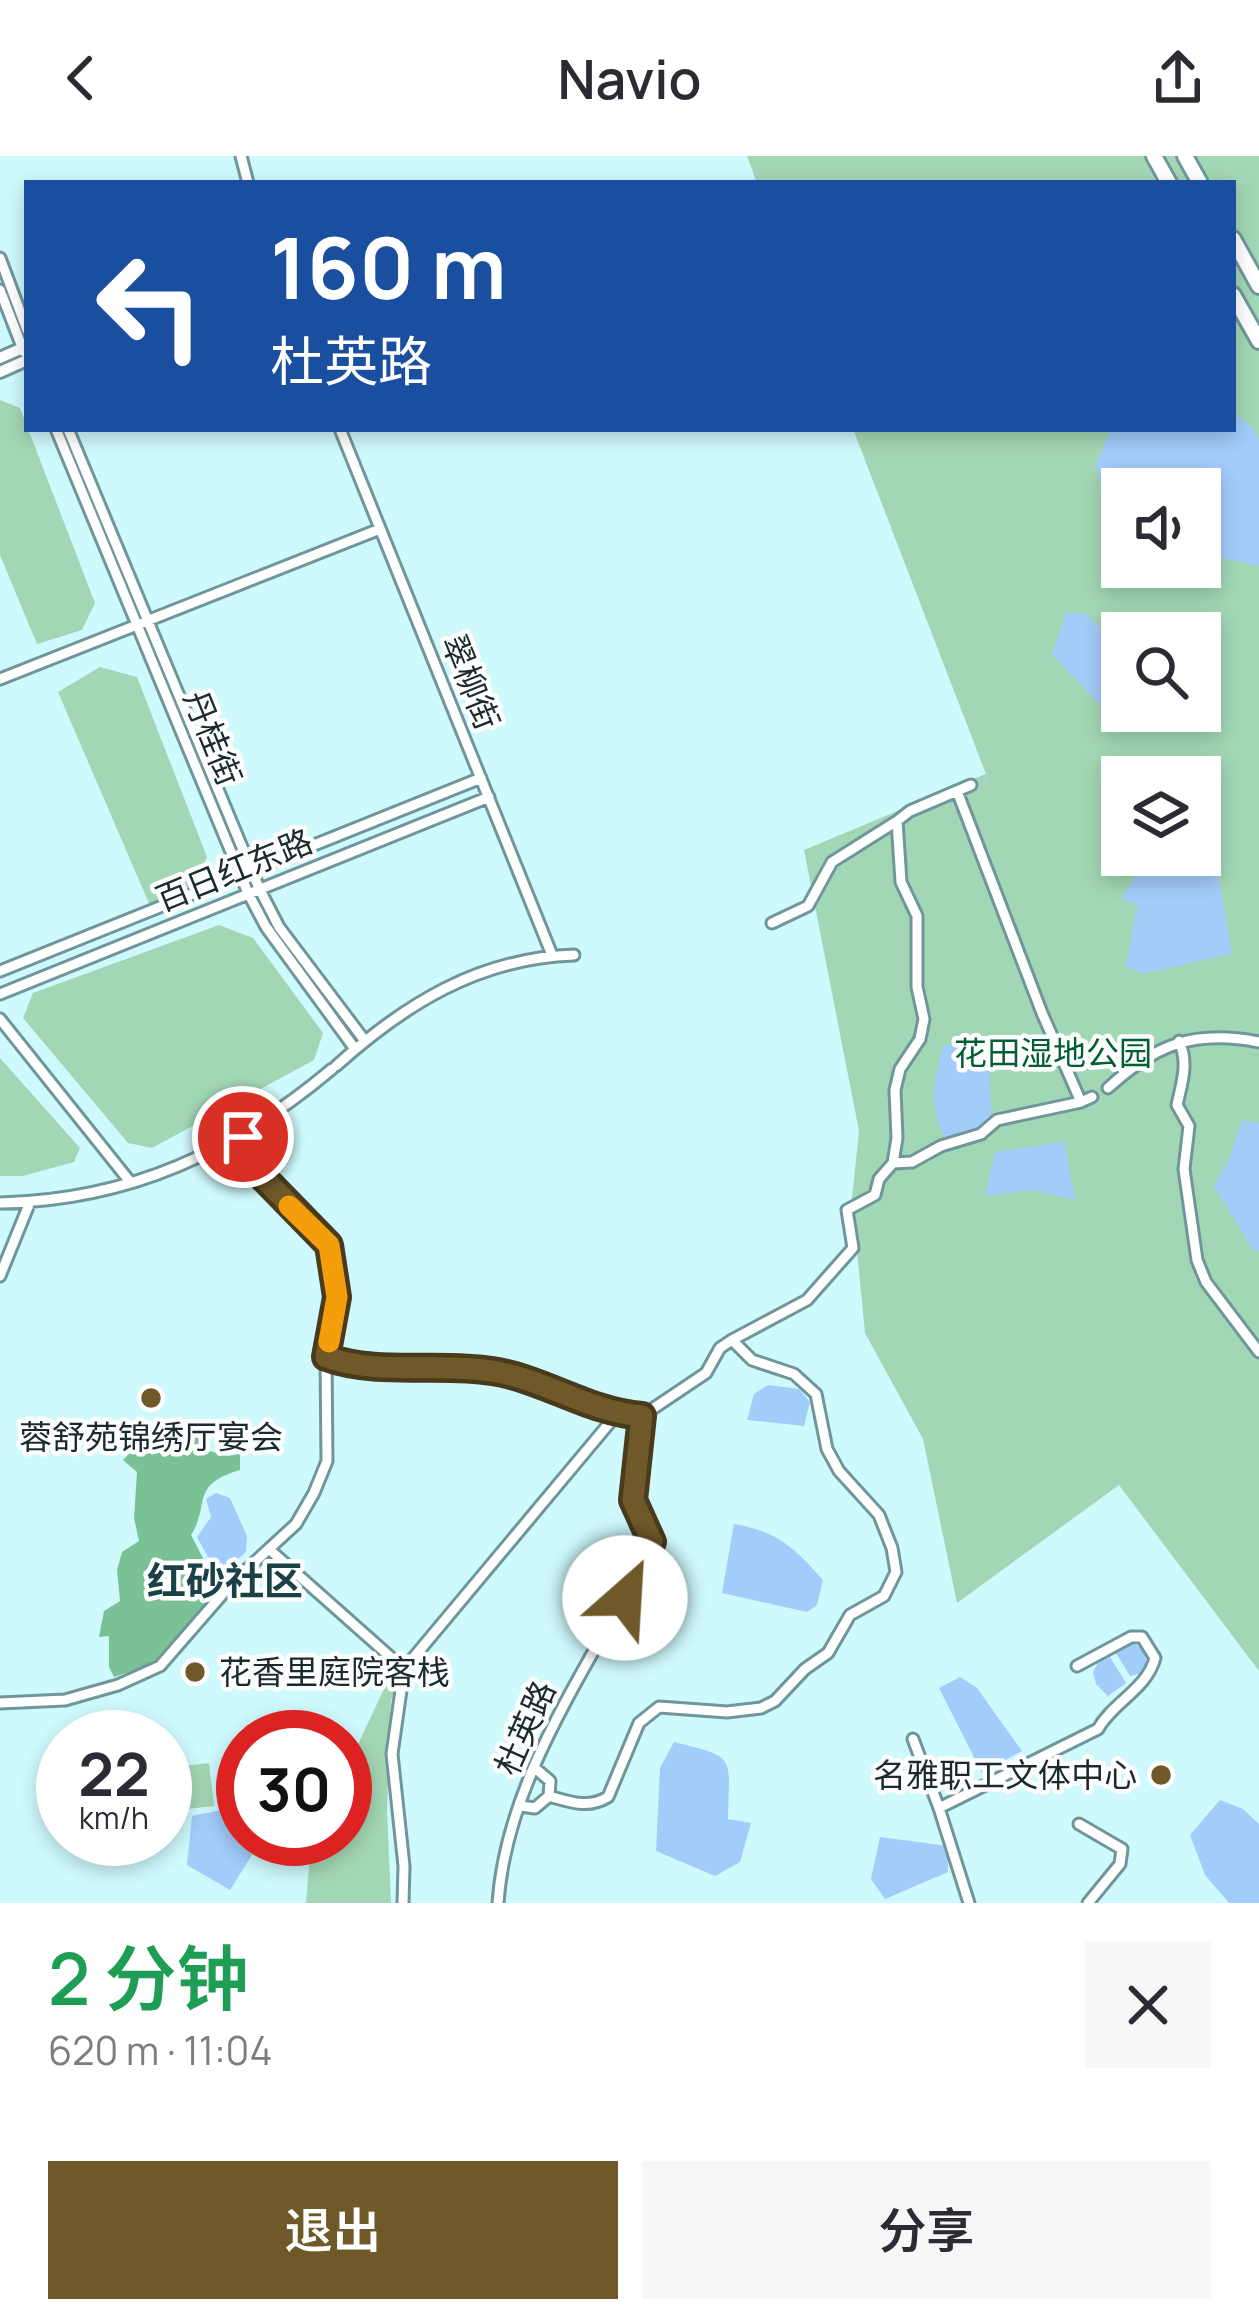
<!DOCTYPE html>
<html lang="zh">
<head>
<meta charset="utf-8">
<style>
	:root { --surface:#fff; --page:#f7f7f7; --text:#2b2b33; --muted:#7c7c81; --accent:#6f5929 }
	body { margin:0; font-family:Manrope,"Noto Sans SC",sans-serif; background:var(--page); color:var(--text); height:100vh; display:flex; flex-direction:column; font-size:45px; white-space:nowrap }
	* { box-sizing:border-box; margin:0 }
	p { font-size:39px; color:var(--muted) }
	.icon { flex:none; width:66px; height:66px; fill:none; stroke:currentColor; stroke-width:2; stroke-linecap:round; stroke-linejoin:round }
	.map { position:relative; height:1747px; overflow:hidden }
	.sheet { display:flex; flex-direction:column; background:var(--surface); flex:1 }
	.sheet>* { flex:none }
	.guide { position:absolute; left:24px; top:24px; width:1212px; height:252px; border-radius:0px; box-shadow:0 6px 18px #0003; background:#1a4fa0; color:#fff; overflow:hidden }
	.controls { position:absolute; left:1101px; top:312px; display:grid; gap:24px }
	.controls a { display:grid; place-items:center; width:120px; height:120px; border-radius:0px; background:var(--surface); box-shadow:0 6px 18px #0003; font-size:60px }
	.speed { position:absolute; left:36px; top:1554px; display:flex; gap:24px; font-size:60px; font-weight:700; text-align:center }
	.speed>* { display:grid; place-content:center; width:156px; height:156px; border-radius:50%; background:var(--surface); box-shadow:0 6px 18px #0003; line-height:1 }
	.speed small { font-size:30px; font-weight:400 }
	.speed .limit { border:18px solid #d22; background:#fff; color:#111 }
	.pin { position:absolute; display:grid; place-items:center; width:102px; height:102px; color:#fff; margin:-51px; border:6px solid #fff; border-radius:50%; box-shadow:0 3px 12px #0007 }
	.me { position:absolute; width:132px; margin:-66px; rotate:26deg; stroke-linejoin:round; filter:drop-shadow(0 0 9px #0008) }
	.turn { display:flex; align-items:center; gap:42px; height:252px; padding:0 48px; font-size:54px }
	.turn .icon { width:156px; height:156px; stroke-width:2.5 }
	.turn b { display:block; font-size:84px; line-height:102px }
	.round { display:grid; place-items:center; flex:none; width:126px; height:126px; border-radius:0px; background:var(--page) }
	.summary { display:flex; align-items:center; justify-content:space-between; height:204px; padding:0 48px }
	h1 { font-size:72px; font-weight:600; line-height:90px; color:#1e9e55 }
	.cta { display:flex; gap:24px; margin-top:auto; padding:24px 48px }
	.cta a { flex:1; height:138px; border-radius:0px; background:var(--accent); color:#fff; font-size:48px; font-weight:600; line-height:138px; text-align:center }
	.cta a+a { background:var(--page); color:var(--text) }
	header { display:flex; justify-content:space-between; align-items:center; height:156px; padding:0 48px; background:var(--surface); font-size:54px; font-weight:600 }
	.map>svg:first-child { display:block }
	.green { fill:#a2d7b5; fill-rule:evenodd }
	.forest { fill:#7ac295 }
	.water { fill:#a2ccf9 }
	.lines { fill:none; stroke-linecap:round; stroke-linejoin:round }
	.minor-tunnel { stroke:#aad0d3; stroke-width:9; stroke-dasharray:9 4.5; stroke-linecap:butt }
	.minor-casing { stroke:#6f979b; stroke-width:15 }
	.major-casing { stroke:#6f979b; stroke-width:16 }
	.highway-casing { stroke:#6f979b; stroke-width:20 }
	.minor { stroke:#fff; stroke-width:9 }
	.major { stroke:#fff; stroke-width:10 }
	.highway { stroke:#fff; stroke-width:14 }
	.route-casing { stroke:#483a1b; stroke-width:30 }
	.route { stroke:#6f5929; stroke-width:21 }
	.slow { stroke:#f59e0b; stroke-width:21 }
	.poi-dot { fill:#6f5929; stroke:#fdfdfd; stroke-width:4.5 }
	.labels { text-anchor:middle; stroke-width:9; stroke-linejoin:round; paint-order:stroke }
	.street-label { font-size:33px; fill:#1a2b2d; stroke:#fdfdfd }
	.park-label { font-size:33px; fill:#015e35; stroke:#fdfdfd }
	.poi-label { font-size:33px; fill:#1a2b2d; stroke:#fdfdfd }
	.quarter-label { font-size:39px; font-weight:bold; fill:#1a4246; stroke:#fdfdfd }
</style>
</head>
<body>
<header><svg class="icon" aria-label="back" viewBox="0 0 24 24"><path d="M15 5l-7 7 7 7"/></svg>Navio<svg class="icon" aria-label="share" viewBox="0 0 24 24"><path d="M12 15V3M7 8l5-5 5 5M5 13v7h14v-7"/></svg></header>
<div class="map">
<svg width="1259" height="1747" viewBox="0 0 1259 1747">
	<rect width="100%" height="100%" fill="#cef9fd"/>
	<path class="green" d="M747 0H1259V1515L1119 1329 957 1447 923 1283 865 1177 852 1042 859 975 804 694 986 618 853 273H1233V27H757ZM1122 333H1200V411H1122ZM1122 477H1200V555H1122ZM1122 621H1200V699H1122Z
		M0 244 20 252 95 447 82 474 37 488 0 399Z
		M100 511 137 521 207 701 184 749 154 759 58 536Z
		M219 769 253 782 323 877 314 904 152 992 128 987 23 862 33 837Z
		M0 902 80 992 74 1006 23 1020H0Z
		M390 1520 396 1529 391 1545 387 1654 391 1747H306L311 1688 313 1683H345V1616Z
		M209 1607 214 1650 170 1655 166 1612Z"/>
	<path class="forest" d="M202 1266 205 1294 228 1300 240 1298V1314C189 1329 211 1348 191 1379L219 1433 152 1509 114 1521 109 1511V1480L99 1481 104 1455 120 1445 117 1414 122 1396 139 1385 134 1362 137 1316 123 1304 145 1281C168 1282 179 1268 202 1266Z"/>
	<path class="water" d="M1233 255 1253 272 1259 285V410L1200 397V333H1122V399L1113 384 1096 308 1111 273H1233Z
		M1066 457 1087 458 1122 493V535L1103 552 1052 498Z
		M1192 708 1217 713 1232 797 1143 818 1125 810C1133 789 1131 770 1138 750L1121 742 1137 718Z
		M944 888 988 899 992 966 980 975 945 982C928 950 934 921 944 888Z
		M1241 965 1259 967V1094L1254 1095 1214 1030 1231 999Z
		M1064 986 1075 1044 1032 1034 985 1040 995 996Z
		M768 1229 799 1233 810 1246 804 1270 747 1264 754 1238Z
		M216 1337 230 1342 247 1380 246 1396 225 1414 213 1410 197 1381 211 1361 206 1343Z
		M734 1368C777 1375 795 1392 823 1424L817 1449 807 1456 722 1437Z
		M1130 1488 1141 1490 1148 1508 1142 1517 1130 1520 1116 1497Z
		M1110 1501 1126 1527 1108 1540 1096 1528 1093 1516 1098 1507Z
		M960 1521 977 1532 1022 1595 982 1617 939 1532Z
		M674 1586C738 1602 729 1599 728 1663L751 1667 740 1706 715 1720 656 1695 660 1612Z
		M1220 1644 1243 1653 1259 1668V1747H1229L1205 1719 1190 1679Z
		M231 1652 243 1657V1683H262L230 1734 187 1709 192 1660Z
		M880 1681 948 1690V1716L885 1743 871 1723Z"/>
	<g class="lines">
		<path class="minor-tunnel" d="M971 629 987 622"/>
		<defs>
			<path id="minor" d="M241 0 248 27
				M0 102 27 174
				M0 134 24 196
				M56 273 248 737 266 771 355 893
				M68 273 259 732 279 771 365 885
				M340 273 552 799
				M0 523 380 373
				M957 635 1042 857 1081 946 1092 941
				M772 767 808 750 832 706 897 665
				M0 815 481 622
				M0 838 489 641
				M0 863 131 1027
				M1179 885C1189 907 1182 926 1177 949L1189 970 1184 1013 1197 1104 1206 1126 1259 1196
				M336 910C405 848 479 802 574 799
				M1108 932C1155 889 1193 873 1259 886
				M893 1007 912 1006 941 990 981 978 997 964 1081 946
				M0 1047C131 1044 233 996 332 913
				M0 1120 30 1046
				M326 1201C378 1220 439 1206 492 1215 544 1223 589 1255 642 1260L633 1344 653 1386C597 1501 507 1616 498 1747
				M642 1260 706 1217 720 1192 732 1184 807 1144 853 1092 847 1054 875 1039 879 1023 893 1007 897 982 895 934 900 913 920 883 924 863 917 831V760L901 726 897 665 910 655 971 629
				M270 1394 404 1513
				M0 1547 65 1544 118 1529 160 1510 233 1426 296 1368 314 1337 327 1305 326 1201 337 1141 334 1111 329 1089 250 1008 243 981
				M913 1583 939 1652
				M549 1640C570 1646 588 1653 608 1641L639 1567 659 1551 727 1556 761 1552 775 1545 805 1513 828 1497 850 1459 884 1440 896 1416 892 1392 879 1359 839 1315 827 1293 816 1238 794 1218 752 1204 732 1184
				M521 1650 535 1652 549 1640 550 1625 536 1613
				M1079 1668 1122 1693 1120 1708 1088 1747
				M403 1747 404 1710 392 1598 404 1513 617 1258
				M969 1747 939 1652 1098 1573C1113 1546 1147 1533 1155 1502L1142 1481H1131L1077 1510"/>
			<path id="major" d="M0 202 27 190
				M0 216 27 204"/>
			<path id="highway" d="M1154 0 1169 27
				M1185 0 1200 27
				M1233 83 1259 130
				M1233 139 1259 185"/>
		</defs>
		<use href="#minor" class="minor-casing"/>
		<use href="#major" class="major-casing"/>
		<use href="#highway" class="highway-casing"/>
		<use href="#minor" class="minor"/>
		<use href="#major" class="major"/>
		<use href="#highway" class="highway"/>
	</g>
	<g class="lines">
		<defs>
			<path id="route" d="M243 981 250 1008 329 1089 337 1141 326 1201C378 1220 439 1206 492 1215 544 1223 589 1256 642 1260L633 1344 652 1386 625 1442"/>
		</defs>
		<use href="#route" class="route-casing"/>
		<use href="#route" class="route"/>
		<path class="slow" d="M289 1050 329 1089 337 1141 329 1186"/>
	</g>
	<g class="poi-dot">
		<circle cx="151" cy="1242" r="12"/>
		<circle cx="195" cy="1516" r="12"/>
		<circle cx="1161" cy="1619" r="12"/>
	</g>
	<g class="labels">
		<g class="street-label">
			<text transform="translate(471 526) rotate(68)" y="12">翠柳街</text>
			<text transform="translate(213 582) rotate(68)" y="12">丹桂街</text>
			<text transform="translate(234 714) rotate(-22)" y="12">百日红东路</text>
			<text transform="translate(525 1572) rotate(-66)" y="12">杜英路</text>
		</g>
		<g class="park-label">
			<text x="1053" y="909">花田湿地公园</text>
		</g>
		<g class="poi-label">
			<text x="151" y="1293">蓉舒苑锦绣厅宴会</text>
			<text x="219" y="1528" text-anchor="start">花香里庭院客栈</text>
			<text x="1137" y="1631" text-anchor="end">名雅职工文体中心</text>
		</g>
		<g class="quarter-label">
			<text x="225" y="1439">红砂社区</text>
		</g>
	</g>
</svg>
<div class="controls">
<a><svg class="icon" aria-label="sound" viewBox="0 0 24 24"><path d="M4 9h4l5-4v14l-5-4H4zM17 9q2 3 0 6"/></svg></a>
<a><svg class="icon" aria-label="search" viewBox="0 0 24 24"><circle cx="10" cy="10" r="6"/><path d="M15 15l6 6"/></svg></a>
<a><svg class="icon" aria-label="layers" viewBox="0 0 24 24"><path d="M12 4l9 5-9 5-9-5zM3 14l9 5 9-5"/></svg></a>
</div>
<div class="speed"><div>22<small>km/h</small></div><div class="limit">30</div></div>
<div class="pin" style="left:243px;top:981px;background:#d93025"><svg class="icon" aria-label="arrive" viewBox="0 0 24 24"><path d="M6 21V4h12l-3 4 3 4H6"/></svg></div>
<svg class="me" style="left:625px;top:1442px" viewBox="-20 -20 40 40"><circle r="19" fill="#fff"/><path d="M0-13L10 11 0 6-10 11z" fill="#6f5929"/></svg>
<div class="guide">
<div class="turn"><svg class="icon" aria-label="left" viewBox="0 0 24 24"><path d="M17 20v-9H6M10 6l-5 5 5 5"/></svg><div><b>160 m</b>杜英路</div></div>
</div>
</div>
<section class="sheet">
<div class="summary"><div><h1>2 分钟</h1><p>620 m · 11:04</p></div><a class="round"><svg class="icon" aria-label="close" viewBox="0 0 24 24"><path d="M6 6l12 12M18 6L6 18"/></svg></a></div>
<div class="cta"><a>退出</a><a>分享</a></div>
</section>
</body>
</html>
